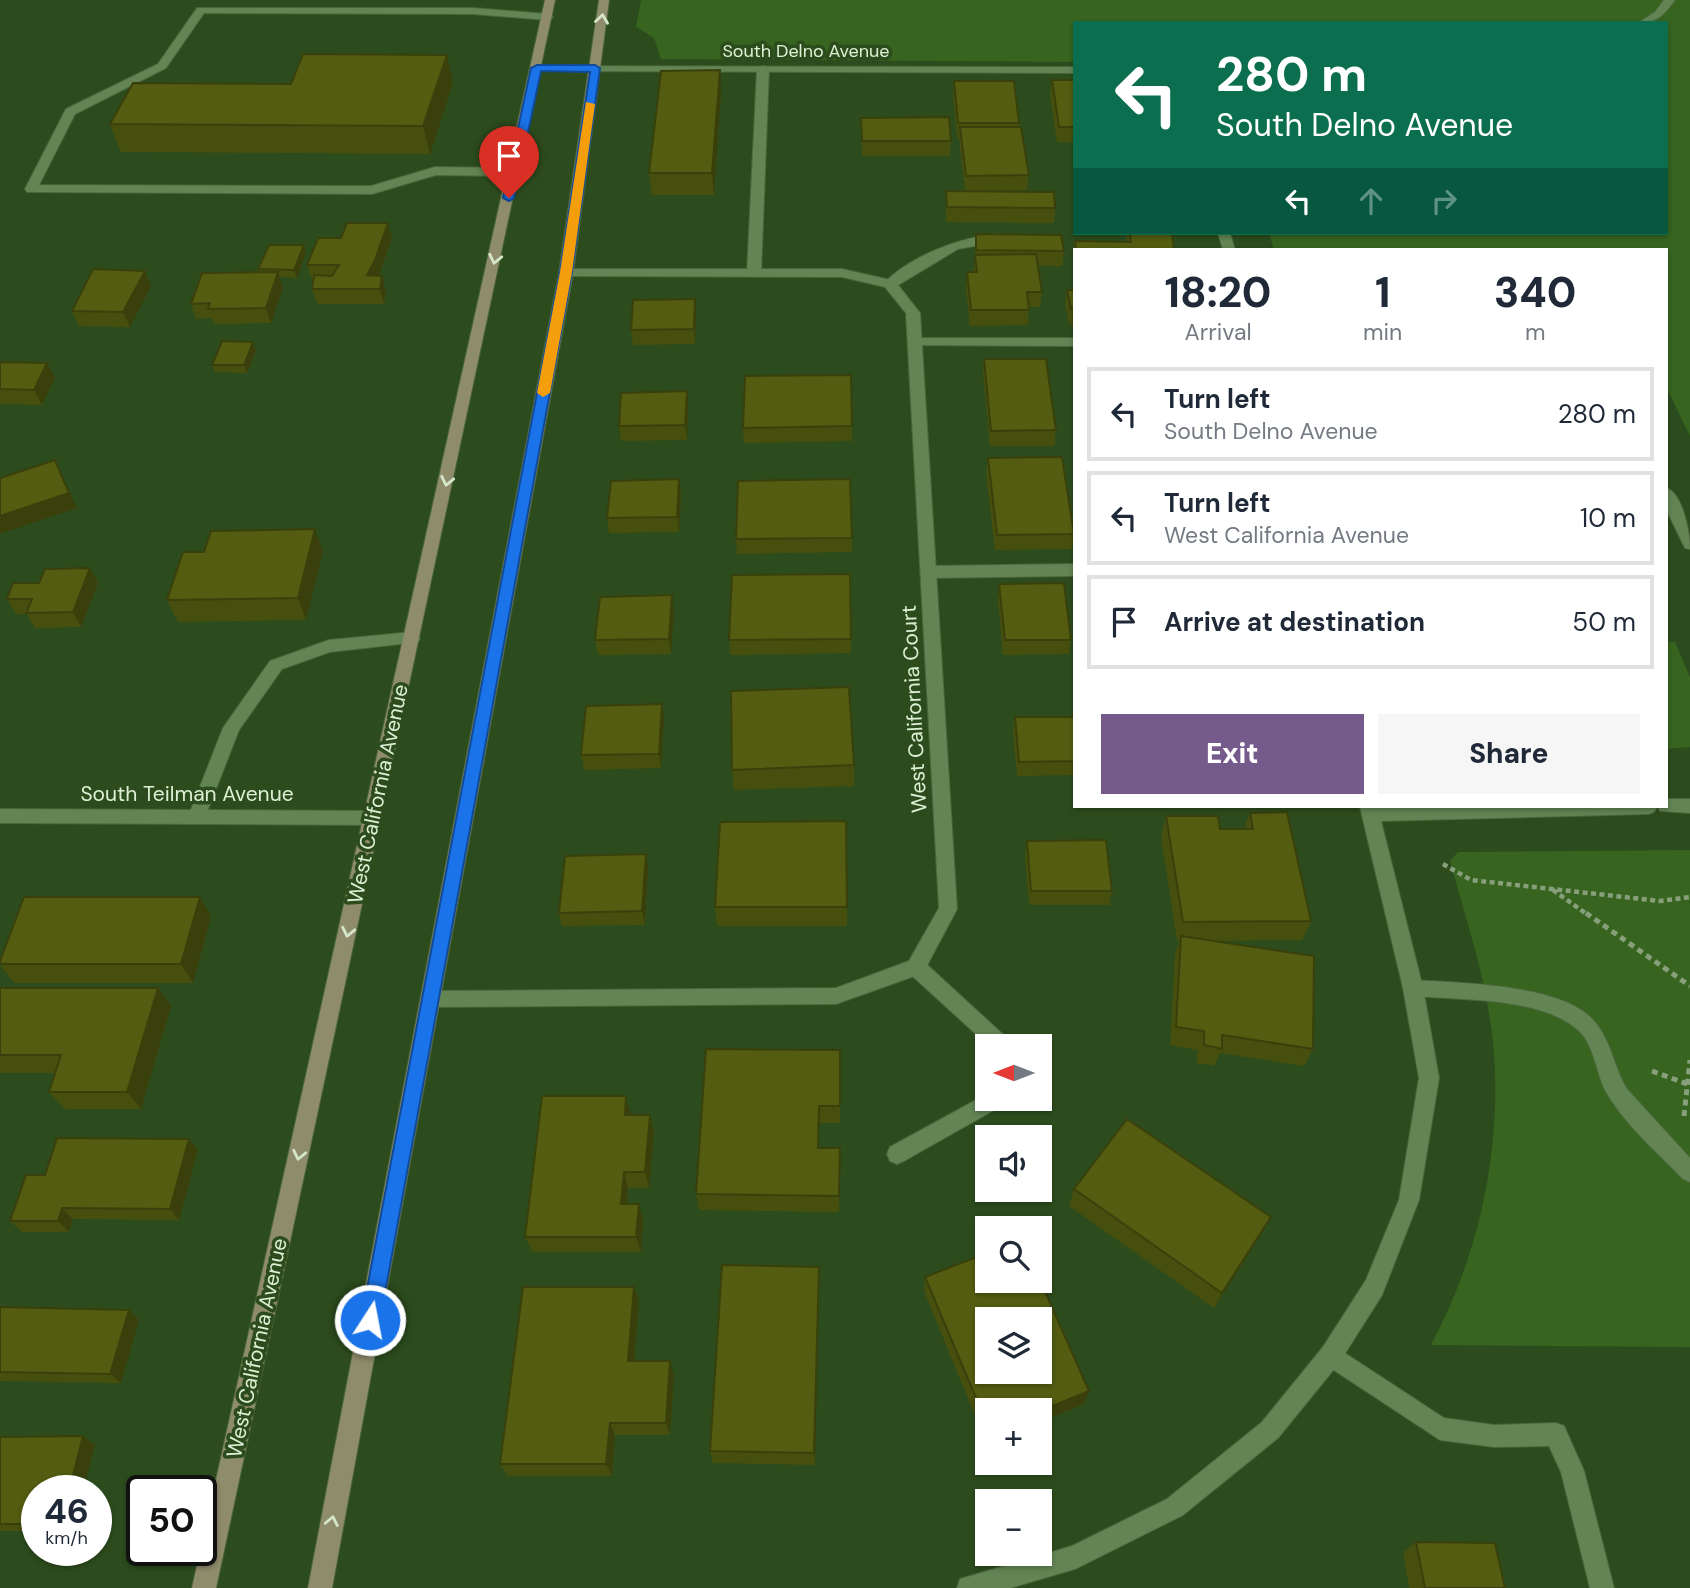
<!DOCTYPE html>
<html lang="en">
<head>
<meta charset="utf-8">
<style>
	:root { --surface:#fff; --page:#f6f6f7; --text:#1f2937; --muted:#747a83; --line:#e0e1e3; --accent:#745b8c }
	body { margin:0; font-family:"DM Sans",sans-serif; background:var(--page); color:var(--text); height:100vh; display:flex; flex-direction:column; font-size:26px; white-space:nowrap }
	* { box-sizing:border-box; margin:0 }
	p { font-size:23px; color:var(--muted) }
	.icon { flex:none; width:38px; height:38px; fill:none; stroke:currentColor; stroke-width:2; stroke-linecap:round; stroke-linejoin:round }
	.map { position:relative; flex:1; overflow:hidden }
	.sheet { position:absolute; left:1073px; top:248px; width:595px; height:560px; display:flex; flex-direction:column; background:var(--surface); border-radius:0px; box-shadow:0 2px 5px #0004 }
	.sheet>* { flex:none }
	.guide { position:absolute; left:1073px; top:21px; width:595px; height:214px; border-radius:0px; box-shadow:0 2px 5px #0004; background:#0b6e4f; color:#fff; overflow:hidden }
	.needle { width:46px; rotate:270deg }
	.controls { position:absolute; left:975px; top:1034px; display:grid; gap:14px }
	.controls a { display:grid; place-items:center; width:77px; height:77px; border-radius:0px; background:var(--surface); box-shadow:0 2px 5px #0004; font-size:35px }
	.speed { position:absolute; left:21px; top:1475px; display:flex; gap:14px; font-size:35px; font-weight:700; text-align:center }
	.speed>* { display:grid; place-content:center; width:91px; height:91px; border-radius:50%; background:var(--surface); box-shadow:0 2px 5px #0004; line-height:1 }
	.speed small { font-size:18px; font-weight:400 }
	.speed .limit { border:4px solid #111; border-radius:10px; background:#fff; color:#111 }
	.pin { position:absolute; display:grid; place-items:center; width:60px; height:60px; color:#fff; margin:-72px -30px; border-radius:50% 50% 50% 0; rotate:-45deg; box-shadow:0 0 7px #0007 }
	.pin .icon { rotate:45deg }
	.me { position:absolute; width:77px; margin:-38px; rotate:11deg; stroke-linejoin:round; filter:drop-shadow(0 0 5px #0008) }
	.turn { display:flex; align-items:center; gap:24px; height:147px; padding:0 28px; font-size:32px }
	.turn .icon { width:91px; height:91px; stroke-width:2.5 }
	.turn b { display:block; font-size:49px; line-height:60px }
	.lanes { display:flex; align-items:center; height:66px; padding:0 28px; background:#0003; justify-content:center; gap:35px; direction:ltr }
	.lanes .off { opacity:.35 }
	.eta { display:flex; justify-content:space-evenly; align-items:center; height:119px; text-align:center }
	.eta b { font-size:42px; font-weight:800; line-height:49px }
	.button { display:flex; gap:14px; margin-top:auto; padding:14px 28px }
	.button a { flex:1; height:80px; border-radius:0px; background:var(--accent); color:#fff; font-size:28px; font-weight:800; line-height:80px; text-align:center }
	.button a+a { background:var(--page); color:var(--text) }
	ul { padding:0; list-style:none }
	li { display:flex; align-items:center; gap:21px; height:94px; margin:0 14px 10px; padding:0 14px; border:4px solid var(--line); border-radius:0px }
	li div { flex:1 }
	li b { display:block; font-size:26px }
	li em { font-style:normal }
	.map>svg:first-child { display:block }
	.green { fill:#37641f }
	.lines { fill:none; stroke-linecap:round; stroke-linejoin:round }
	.service-casing { stroke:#4c663c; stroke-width:2 }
	.minor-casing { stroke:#4c663c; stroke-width:2 }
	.secondary-casing { stroke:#4c663c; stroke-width:2 }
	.path-far1 { stroke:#87a07b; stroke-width:4.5; stroke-dasharray:5 3.5; stroke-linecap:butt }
	.path { stroke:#87a07b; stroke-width:5; stroke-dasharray:6 4.5; stroke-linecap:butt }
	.service { fill:#628553; fill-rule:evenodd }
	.minor { fill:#628553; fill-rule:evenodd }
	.secondary { fill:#8f8c6b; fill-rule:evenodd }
	.wall { fill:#474f0e }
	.shaded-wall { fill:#3a400b }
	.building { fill:#535c10; stroke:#3a400b; stroke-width:2; fill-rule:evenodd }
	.oneway { stroke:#d5e6ca }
	.route { fill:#1a73e8; stroke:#114b97; stroke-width:2 }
	.slow { fill:#f59e0b }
	.labels { text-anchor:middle; stroke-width:7; stroke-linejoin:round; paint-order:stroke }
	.far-street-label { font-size:18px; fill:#ddf0d5; stroke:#2c4c1d }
	.street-label { font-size:21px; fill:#ddf0d5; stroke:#2c4c1d }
</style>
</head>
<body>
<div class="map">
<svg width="1690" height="1588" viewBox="0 0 1690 1588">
	<rect width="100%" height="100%" fill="#2c4c1d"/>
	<path class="green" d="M641 0H1690V436L1666 387V250H1274L1269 233H1666V23H1074V62L661 59 654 38 636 27Z
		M1666 635 1669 642H1675L1690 677V747L1666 749Z
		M1690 850V1347L1431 1345C1480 1254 1503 1145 1493 1042 1487 980 1466 920 1450 861L1458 852Z"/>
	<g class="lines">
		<defs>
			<path id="service" d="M1664 0H1675C1664 15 1657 23 1638 23L1655 12Z
				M197 8H473L547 14 553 17 547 20 473 14 204 13 166 68 75 114 39 185 371 186 435 167 514 168 520 172 514 176 436 175 372 194 27 192 25 189 66 109 158 64Z
				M763 66 769 69 761 273 754 277 747 273 757 69Z
				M998 234 1003 235V241L958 249 895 287H885L883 284C910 256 960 237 998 234Z
				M915 338H1074V346L910 345V339Z
				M1074 564V576L929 578 921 572 929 566Z
				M412 632 420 638 418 642 330 652 282 669 239 730 203 822H191L188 817 223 728 270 661 329 640Z
				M916 959 923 961 1009 1040 1012 1046H989L909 973 907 967 909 961Z
				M1413 980C1459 983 1564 984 1594 1021 1611 1040 1614 1068 1627 1089L1690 1158V1182L1683 1179C1656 1151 1624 1124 1605 1090 1596 1072 1594 1045 1579 1031 1543 997 1460 1000 1413 996L1406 994 1403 988 1406 982Z
				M987 1094V1099H1006L1003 1105 904 1161 897 1164 890 1161 887 1154 890 1147Z
				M1331 1344 1444 1418 1494 1425 1556 1423 1564 1426 1584 1471 1614 1588H1590L1561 1472 1549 1446 1494 1447 1440 1440 1323 1363 1320 1355 1323 1347Z"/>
			<path id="minor" d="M533 66 1074 67V73L537 71 533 70Z
				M1218 233H1230L1235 250H1223Z
				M566 269H842L895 281 920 313 957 909 923 973 836 1004 431 1007 424 1005 421 999 424 993 431 991 836 988 909 961 939 908 906 313 885 287 842 277 561 276V270Z
				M1666 488C1683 493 1690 534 1690 549L1685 548 1666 509Z
				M1666 799H1690V813L1660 811 1658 807H1666Z
				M1360 807H1657L1654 812 1648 814 1381 821 1423 988 1439 1078 1419 1200 1382 1295 1339 1363 1278 1438 1183 1515 1075 1569 1010 1588H957L960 1579 1072 1546 1167 1499 1262 1422 1323 1347 1366 1280 1399 1200 1419 1078 1403 988Z
				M0 809 373 811 379 813 382 818 379 823 373 825 0 823Z"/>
			<path id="secondary" d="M545 0H555L216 1588H192Z
				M599 0H609L573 273 332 1588H308L559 273Z"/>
		</defs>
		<use href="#service" class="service-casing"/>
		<use href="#minor" class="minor-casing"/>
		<use href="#secondary" class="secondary-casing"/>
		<path class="path-far1" d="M1443 864 1471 880 1660 901 1690 897
			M1553 890 1588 915"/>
		<path class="path" d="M1586 913 1690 986
			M1652 1071 1690 1085
			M1684 1116 1690 1060"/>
		<use href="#service" class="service"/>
		<use href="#minor" class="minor"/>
		<use href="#secondary" class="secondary"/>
	</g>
	<path class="wall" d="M447 55 453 83 430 154 121 152 110 124 291 84Z
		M1052 80H1074V142H1057L1050 95Z
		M954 81 1019 123V127L1029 175 1027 190 965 191 959 138H957L953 96Z
		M721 92 714 195H652L649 173Z
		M861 118 951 141 950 156H862Z
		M946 191 1055 208 1054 223 946 222Z
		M388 223 392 238 379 275 386 291 384 304H317L312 289 313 280H312L307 265 341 238Z
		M1126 233H1172L1174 250H1074V272L1073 256 1075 241 1127 242Z
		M976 234 1064 251 1062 266H1038L1042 292 1040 307H1029L1028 325 970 326 966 287 967 272H974Z
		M304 245 306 253 297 278 279 277 283 287 271 323 214 324 212 318 196 319 191 304 259 273 258 269Z
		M145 271 151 286 130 327 79 326 72 311Z
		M1067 290H1074V324H1069L1065 305Z
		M696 314 695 344 633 345 631 330Z
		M256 350 247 373 215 372 212 365Z
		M984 359 1056 430 1054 446H990L983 374Z
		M0 362 47 363 55 378 42 405 0 404Z
		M687 391 688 407 687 440 621 441 619 426Z
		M852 426V441L744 443 743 428Z
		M988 458 1074 534 1072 549 995 550 986 473Z
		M679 479 681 495 679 532 609 533 607 518Z
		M852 538V552L737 554 736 539Z
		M323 551 306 620 178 622 167 600Z
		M90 568 98 583 81 627 35 628 27 614H16L7 599 39 583Z
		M999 584 1071 640 1069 654 1003 655 998 599Z
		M674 610 671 654 598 655 595 640Z
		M851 639V653L731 655 729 640Z
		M1015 717H1074V775L1017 776 1013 731Z
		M664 719 661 768 584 770 581 755Z
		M854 765V786L734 790 732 770Z
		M1250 813 1311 921 1302 940 1214 941 1313 1049 1304 1066 1220 1053 1214 1066 1197 1063V1050L1170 1045 1175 955 1179 941H1177L1161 837 1166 816 1220 829H1244Z
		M846 821 847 926H717L715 907Z
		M1027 841 1112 891 1109 905H1029L1025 855Z
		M648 868 645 925 562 926 559 913Z
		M200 897 211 916 193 983H14L0 965V961Z
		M0 988H158L171 1006 141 1109H65L49 1092 55 1073H0Z
		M840 1050V1123H819V1148H840L839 1212 699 1210 696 1194Z
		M631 1113 630 1115H650L654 1132 649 1188H628L627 1204 643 1220 641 1252H532L525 1237Z
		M189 1139 198 1150 179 1220 73 1219 69 1232H22L10 1221 45 1175Z
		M1074 1189 1271 1217 1262 1233 1214 1308 1069 1206Z
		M819 1267 815 1465 713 1463 710 1451Z
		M925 1277 1084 1404 1040 1422V1410H987L986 1443 924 1291Z
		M639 1301 634 1361 674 1375 670 1435H615L612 1476H508L500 1464Z
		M0 1307 129 1310 139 1320 121 1383 0 1381Z
		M83 1436 95 1445 37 1491V1531H0V1437Z
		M1416 1542 1505 1588H1409L1403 1552Z"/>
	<path class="shaded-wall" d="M447 55 453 83 430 154 423 126Z
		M720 70 721 92 714 195 712 173Z
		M388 223 392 238 379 275 371 290 367 275Z
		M304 245 306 253 297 278 294 270Z
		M145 271 151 286 130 327 123 312Z
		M278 272 283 287 271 323 266 308Z
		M382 276 386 291 384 304 380 289Z
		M695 299 696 314 695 344 694 329Z
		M253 342 256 350 247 373 244 365Z
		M47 363 55 378 42 405 34 390Z
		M687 391 688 407 687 440 685 425Z
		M55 460 77 508 0 534V516Z
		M679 479 681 495 679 532 677 517Z
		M315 529 323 551 306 620 298 598Z
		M90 568 98 583 81 627 73 612Z
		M672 595 674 610 671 654 669 639Z
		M662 704 664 719 661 768 659 754Z
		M646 854 648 868 645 925 642 911Z
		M200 897 211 916 193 983 181 964Z
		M158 988 171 1006 141 1109 127 1092Z
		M626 1096 631 1113 629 1132 625 1115Z
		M650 1115 654 1132 649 1188 645 1172Z
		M189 1139 198 1150 179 1220 170 1209Z
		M624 1172 628 1188 626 1220 621 1204Z
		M639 1204 643 1220 641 1252 636 1237Z
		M62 1208 73 1219 69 1232 58 1221Z
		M1271 1217 1262 1233 1214 1308 1222 1293Z
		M819 1267V1282L815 1465 814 1453Z
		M634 1287 639 1301 633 1375 628 1361Z
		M129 1310 139 1320 121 1383 110 1374Z
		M670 1361 674 1375 670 1435 666 1423Z
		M1089 1391 1084 1404 1040 1422V1411Z
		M610 1423 615 1435 612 1476 606 1464Z
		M83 1436 95 1445 83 1491H69Z"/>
	<path class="building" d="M303 54 447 55 423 126 110 124 133 83 291 84Z
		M720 70 712 173H649L661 71Z
		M1052 80H1074V127H1059Z
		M954 81H1014L1019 123H958Z
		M949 117 951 141H862L861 118Z
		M960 127H1021L1029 175 966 176Z
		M946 191 1054 192 1055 208 947 207Z
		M347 223H388L375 260 367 275 382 276 380 289H312L314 275 332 276 339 265H307L318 238H341Z
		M1130 233H1172L1174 250H1076L1075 241 1131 242Z
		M976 234 1061 235 1064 251 976 250Z
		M269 245H304L294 270 258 269Z
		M1036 254 1042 292H1027L1029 310H971L967 272H977L975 255Z
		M93 269 145 271 123 312 72 311Z
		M278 272 266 308 208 309 210 303 191 304 202 273Z
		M1067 290H1074V308L1071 309Z
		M695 299 694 329 631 330 633 300Z
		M222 341 253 342 244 365H212Z
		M984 359H1046L1056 430 991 431Z
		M0 362 47 363 34 390 0 389Z
		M851 375 852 426 743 428 745 376Z
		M687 391 685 425 619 426 621 393Z
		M1062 457 1074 534 997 535 988 458Z
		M55 460 69 493 0 516V478Z
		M679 479 677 517 607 518 611 481Z
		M850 479 852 538 736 539 738 481Z
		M315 529 298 598 167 600 183 552H204L211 531Z
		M90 568 73 612 26 613 32 599H7L13 583H39L45 569Z
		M850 574 851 639 729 640 732 575Z
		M1064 583 1071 640H1005L999 584Z
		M672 595 669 639 595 640 600 597Z
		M849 687 854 765 732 770 731 691Z
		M662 704 659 754 581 755 586 706Z
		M1015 717H1074V761L1019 762Z
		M1287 812 1311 921 1183 922 1166 816H1218L1220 829H1253L1250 813Z
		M846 821 847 907H715L720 822Z
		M1106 840 1112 891H1031L1027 841Z
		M646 854 642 911 559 913 565 856Z
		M24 897H200L181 964H0V961Z
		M1181 936 1314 956 1313 1049 1222 1035V1049L1204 1045V1031L1176 1027Z
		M0 988H158L127 1092H49L61 1055H0Z
		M706 1049 840 1050V1106H819L818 1148H840L839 1196 696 1194Z
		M542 1096H626L625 1115H650L645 1172H624L621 1204H639L636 1237H525Z
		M1127 1119 1271 1217 1222 1293 1074 1189Z
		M57 1138 189 1139 170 1209 62 1208 58 1221H10L26 1175H45Z
		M987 1253V1281L1040 1280 1089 1391 1040 1411 987 1410V1424L925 1277ZM987 1320H1040V1372H987Z
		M722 1265 819 1267 814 1453 710 1451Z
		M523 1287H634L628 1361H670L666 1423H610L606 1464H500Z
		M0 1307 129 1310 110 1374 0 1372Z
		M83 1436 69 1491H37V1524H0V1437Z
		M1416 1542 1495 1543 1505 1588H1425Z"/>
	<defs><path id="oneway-chevron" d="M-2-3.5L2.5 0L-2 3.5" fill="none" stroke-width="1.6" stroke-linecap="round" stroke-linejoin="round" transform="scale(1.75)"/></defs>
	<g class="oneway">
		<use href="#oneway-chevron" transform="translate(602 19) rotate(-82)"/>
		<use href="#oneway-chevron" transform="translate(495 259) rotate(102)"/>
		<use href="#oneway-chevron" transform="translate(447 481) rotate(102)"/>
		<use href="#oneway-chevron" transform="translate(348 932) rotate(102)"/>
		<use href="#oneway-chevron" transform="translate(299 1155) rotate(102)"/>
		<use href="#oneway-chevron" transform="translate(332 1521) rotate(-79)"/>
	</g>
	<path class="route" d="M537 65H595L600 68 572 272 380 1320 378 1327 370 1330 363 1327 361 1320 560 272 590 72 541 71 514 198 509 201 503 198 531 68Z"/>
	<path class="slow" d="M586 102 595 104 572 272 550 393 543 397 537 393 560 272Z"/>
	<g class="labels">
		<g class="far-street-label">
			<text x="806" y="57">South Delno Avenue</text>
		</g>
		<g class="street-label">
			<text transform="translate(914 709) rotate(-93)" y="7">West California Court</text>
			<text x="187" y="801">South Teilman Avenue</text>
			<text transform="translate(378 794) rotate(-78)" y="7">West California Avenue</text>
			<text transform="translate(257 1348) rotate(-78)" y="7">West California Avenue</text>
		</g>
	</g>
</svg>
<div class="controls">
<a><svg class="needle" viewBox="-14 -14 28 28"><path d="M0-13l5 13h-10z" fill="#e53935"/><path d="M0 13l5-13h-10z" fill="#747a83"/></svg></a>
<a><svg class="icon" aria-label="sound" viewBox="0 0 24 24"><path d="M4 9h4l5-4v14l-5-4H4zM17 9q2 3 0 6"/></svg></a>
<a><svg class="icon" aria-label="search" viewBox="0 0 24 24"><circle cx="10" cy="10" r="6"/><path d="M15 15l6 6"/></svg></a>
<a><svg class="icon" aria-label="layers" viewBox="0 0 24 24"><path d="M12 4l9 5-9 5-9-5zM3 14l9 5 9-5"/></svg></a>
<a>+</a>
<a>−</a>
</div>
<div class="speed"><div>46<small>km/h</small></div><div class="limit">50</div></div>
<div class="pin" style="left:509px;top:198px;background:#d93025"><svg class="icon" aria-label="arrive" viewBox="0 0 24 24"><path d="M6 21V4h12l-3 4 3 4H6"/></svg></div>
<svg class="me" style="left:370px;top:1320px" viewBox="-20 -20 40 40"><circle r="17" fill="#1a73e8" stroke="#fff" stroke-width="3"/><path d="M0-11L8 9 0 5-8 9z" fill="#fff"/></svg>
<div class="guide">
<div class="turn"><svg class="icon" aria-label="left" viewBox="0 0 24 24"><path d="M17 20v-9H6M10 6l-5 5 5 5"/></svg><div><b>280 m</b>South Delno Avenue</div></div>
<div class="lanes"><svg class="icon" aria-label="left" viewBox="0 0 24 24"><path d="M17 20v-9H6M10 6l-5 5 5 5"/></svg><svg class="icon off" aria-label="ahead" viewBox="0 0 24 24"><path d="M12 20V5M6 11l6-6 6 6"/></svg><svg class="icon off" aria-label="right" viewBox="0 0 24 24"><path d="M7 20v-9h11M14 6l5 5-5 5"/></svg></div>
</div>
<section class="sheet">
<div class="eta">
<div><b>18:20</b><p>Arrival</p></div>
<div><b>1</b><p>min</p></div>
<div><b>340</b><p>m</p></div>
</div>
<ul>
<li><svg class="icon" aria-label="left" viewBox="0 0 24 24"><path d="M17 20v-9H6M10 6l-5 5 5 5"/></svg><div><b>Turn left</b><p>South Delno Avenue</p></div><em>280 m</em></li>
<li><svg class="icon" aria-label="left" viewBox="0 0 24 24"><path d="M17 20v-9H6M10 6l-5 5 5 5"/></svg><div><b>Turn left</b><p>West California Avenue</p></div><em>10 m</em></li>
<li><svg class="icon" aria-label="arrive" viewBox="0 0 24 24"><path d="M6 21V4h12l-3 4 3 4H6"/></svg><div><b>Arrive at destination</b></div><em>50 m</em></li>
</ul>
<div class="button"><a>Exit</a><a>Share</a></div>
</section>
</div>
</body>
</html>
